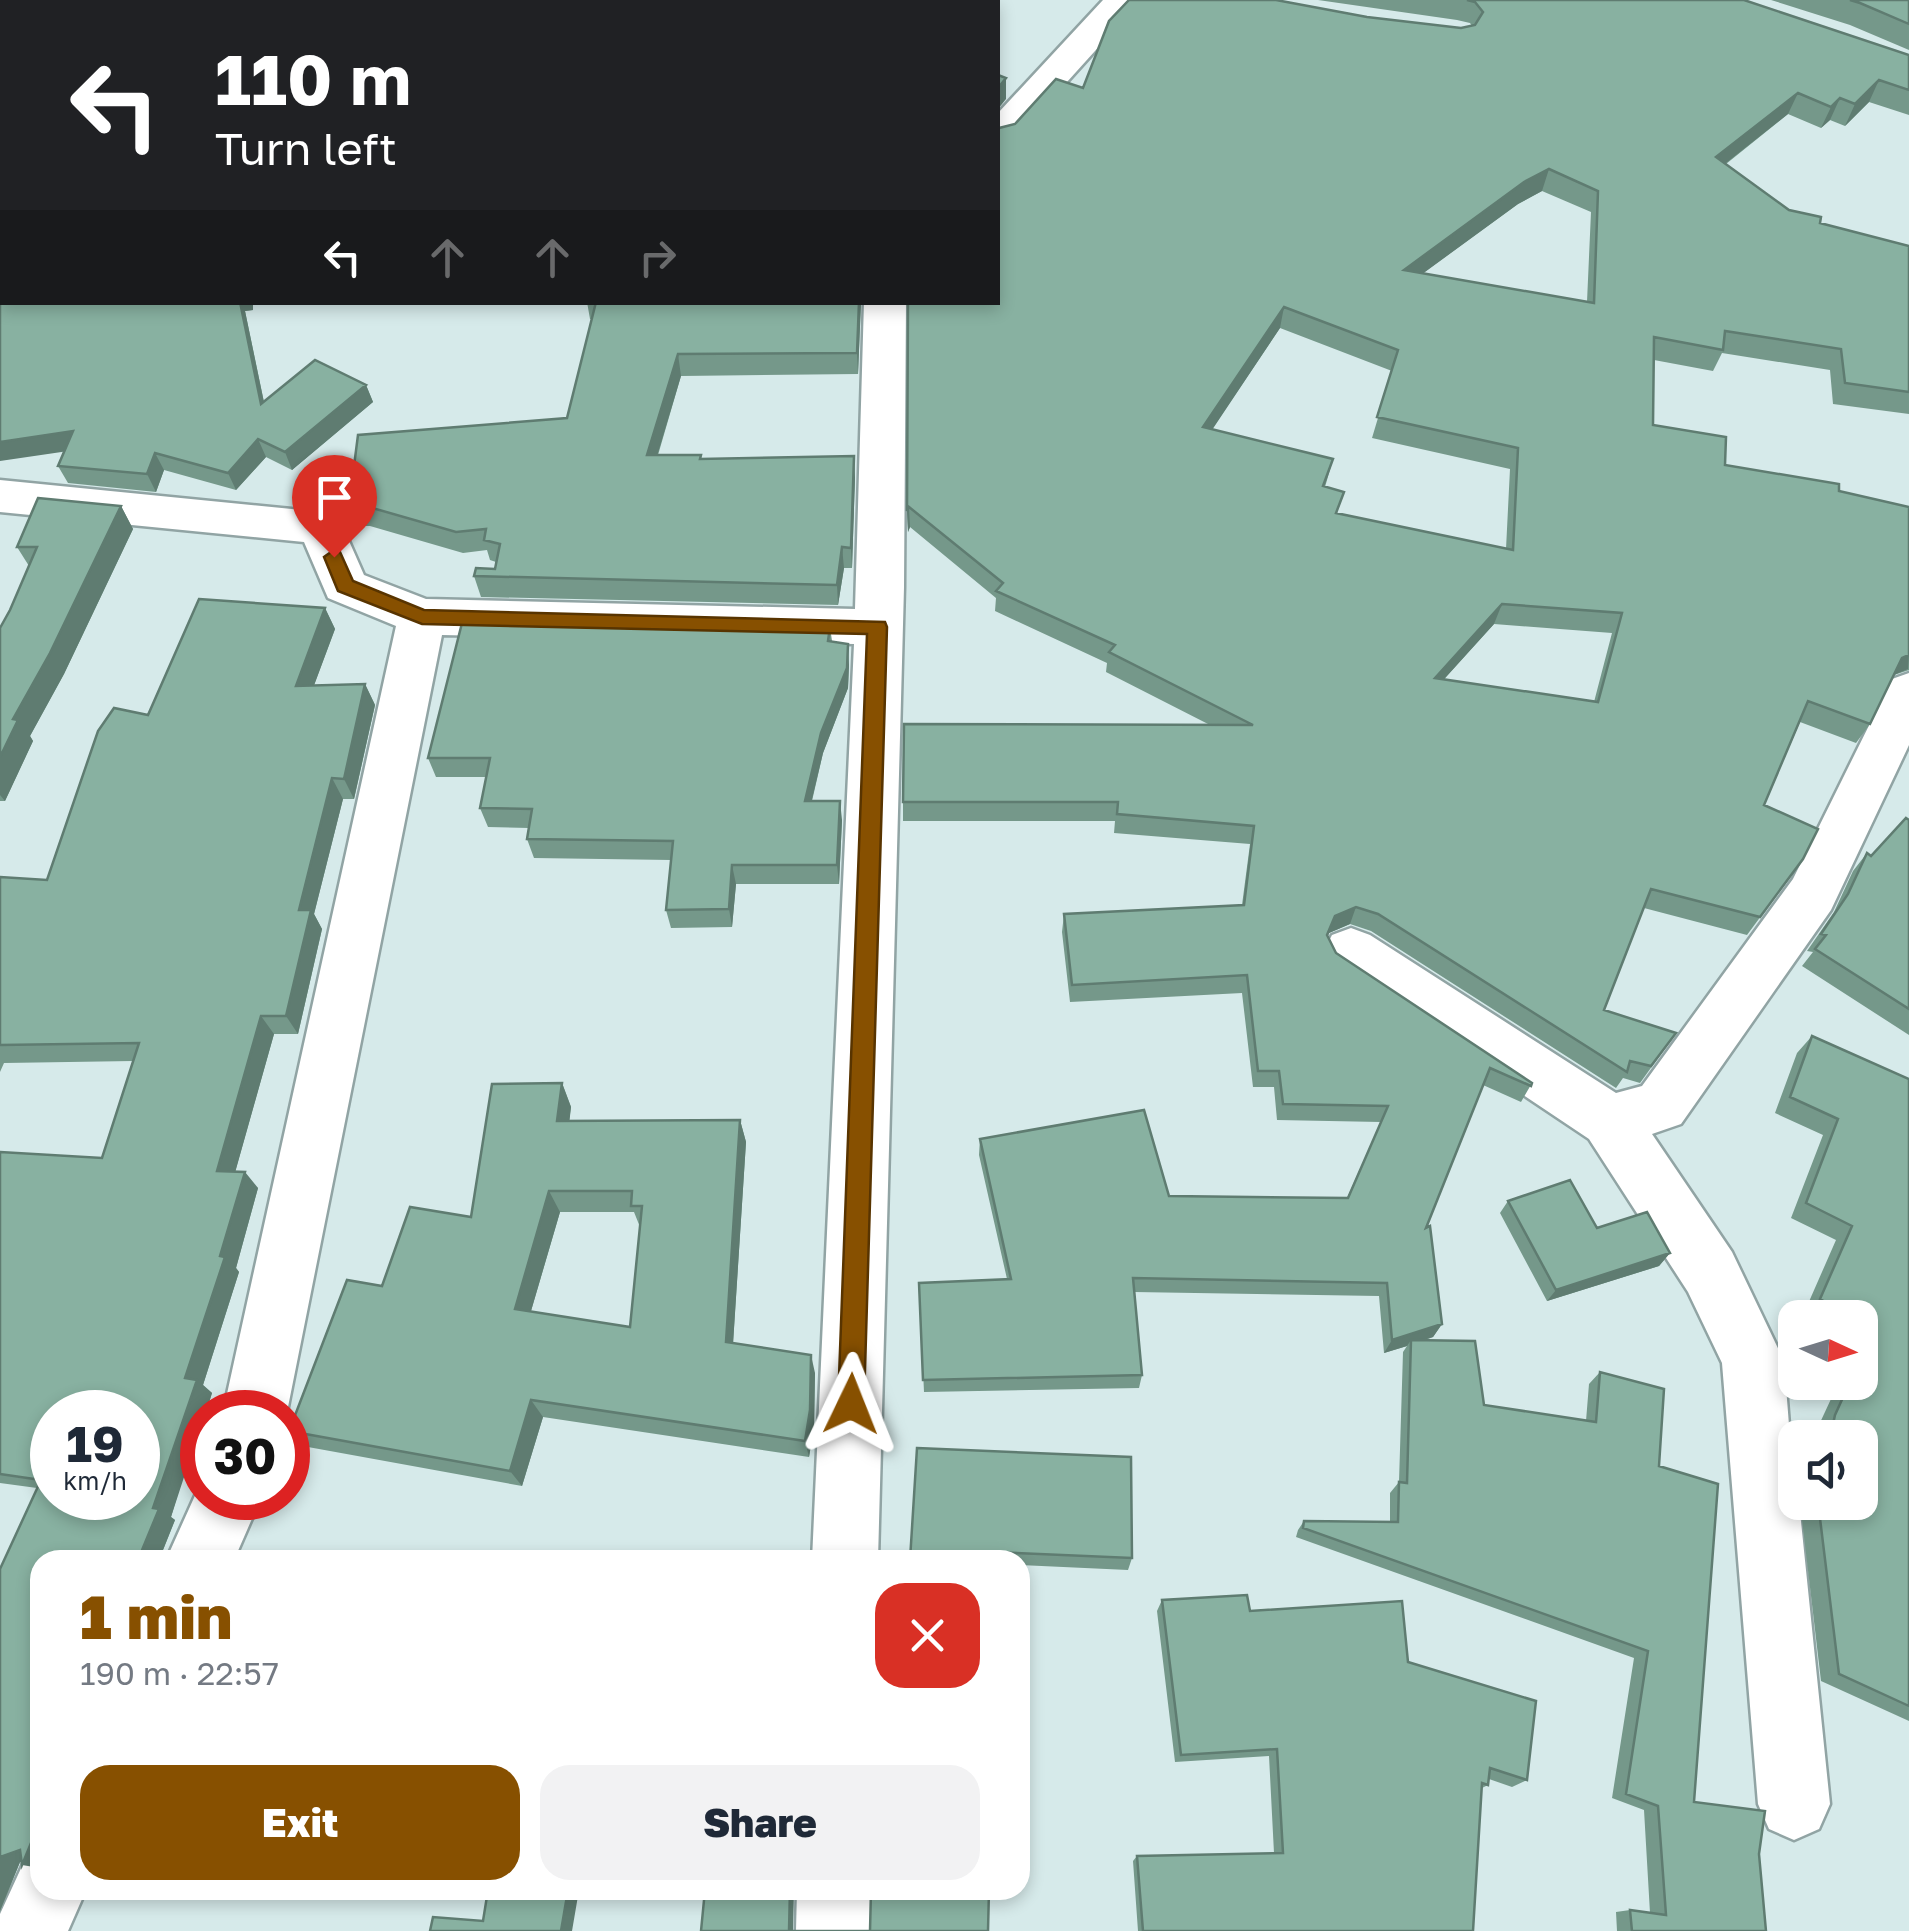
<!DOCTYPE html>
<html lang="en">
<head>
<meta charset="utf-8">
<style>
	:root { --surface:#fff; --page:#f2f2f3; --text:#1f2937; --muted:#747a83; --accent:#875000 }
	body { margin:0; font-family:"Golos Text",sans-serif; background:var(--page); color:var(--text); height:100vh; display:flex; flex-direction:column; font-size:38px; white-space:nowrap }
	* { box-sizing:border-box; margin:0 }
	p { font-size:32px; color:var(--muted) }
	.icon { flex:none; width:55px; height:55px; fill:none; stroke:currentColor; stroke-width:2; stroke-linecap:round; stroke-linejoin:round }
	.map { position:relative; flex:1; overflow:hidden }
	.drawer { position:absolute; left:30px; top:1550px; width:1000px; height:350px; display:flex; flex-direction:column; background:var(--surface); border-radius:30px; box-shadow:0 5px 15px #0003 }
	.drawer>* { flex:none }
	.top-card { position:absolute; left:0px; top:0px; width:1000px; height:305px; box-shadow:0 5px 15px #0003; background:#202124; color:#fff; overflow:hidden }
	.needle { width:65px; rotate:94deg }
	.tools { position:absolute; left:1778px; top:1300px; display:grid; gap:20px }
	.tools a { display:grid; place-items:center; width:100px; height:100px; border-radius:20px; background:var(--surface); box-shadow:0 5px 15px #0003; font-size:50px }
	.speed { position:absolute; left:30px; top:1390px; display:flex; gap:20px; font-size:50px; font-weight:700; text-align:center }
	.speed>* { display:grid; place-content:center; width:130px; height:130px; border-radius:50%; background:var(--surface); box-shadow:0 5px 15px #0003; line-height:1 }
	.speed small { font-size:25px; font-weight:400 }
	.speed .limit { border:15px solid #d22; background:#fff; color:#111 }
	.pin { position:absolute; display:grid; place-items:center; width:85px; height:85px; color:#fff; margin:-102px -42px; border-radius:50% 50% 50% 0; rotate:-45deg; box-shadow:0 0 10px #0007 }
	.pin .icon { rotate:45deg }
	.me { position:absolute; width:110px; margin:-55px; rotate:2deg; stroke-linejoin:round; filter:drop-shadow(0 0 8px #0008) }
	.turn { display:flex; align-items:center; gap:35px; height:210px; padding:0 50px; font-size:45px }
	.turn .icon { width:130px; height:130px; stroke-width:2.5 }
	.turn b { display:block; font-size:70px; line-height:85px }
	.lanes { display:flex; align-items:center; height:95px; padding:0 50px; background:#0003; justify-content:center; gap:50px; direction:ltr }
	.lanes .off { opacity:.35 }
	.round { display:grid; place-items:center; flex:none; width:105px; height:105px; border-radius:30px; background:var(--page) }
	.head { display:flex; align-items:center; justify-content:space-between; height:170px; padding:0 50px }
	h1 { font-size:60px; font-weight:800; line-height:75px; color:var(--accent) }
	.primary-button { display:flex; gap:20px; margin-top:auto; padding:20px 50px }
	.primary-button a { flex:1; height:115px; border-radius:30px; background:var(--accent); color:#fff; font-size:40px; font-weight:800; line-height:115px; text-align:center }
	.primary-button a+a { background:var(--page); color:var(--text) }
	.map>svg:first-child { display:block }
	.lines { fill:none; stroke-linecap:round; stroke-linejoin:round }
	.minor-casing { stroke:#91a4a4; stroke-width:5 }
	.minor { fill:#fff; fill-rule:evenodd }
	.wall { fill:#75988a; fill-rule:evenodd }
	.shaded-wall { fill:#5f7c71 }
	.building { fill:#88b1a1; stroke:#5f7c71; stroke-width:2.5; fill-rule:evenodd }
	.route { fill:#875000; stroke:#583400; stroke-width:2.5 }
</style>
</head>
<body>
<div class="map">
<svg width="1909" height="1931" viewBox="0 0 1909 1931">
	<rect width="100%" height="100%" fill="#d6eaea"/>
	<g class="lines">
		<defs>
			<path id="minor" d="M1103 0H1141L1012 143 998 146V113Z
				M864 302H906L904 587 878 1560H812L854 644 442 635 287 1412H223L396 626 328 598 304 542 0 512V480L322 512 338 516 364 575 426 599 855 609Z
				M1909 673V745L1831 910 1681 1124 1652 1134 1732 1252 1784 1361 1795 1502H1799L1830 1804 1819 1829 1794 1840 1769 1829 1758 1804 1722 1363 1688 1292 1589 1139 1332 967 1324 951 1332 935 1351 928 1370 935 1616 1093 1642 1086 1793 879 1892 679Z
				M202 1480V1498H261L234 1560H166Z
				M40 1857V1890H86L68 1931H0V1914L23 1864Z
				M797 1890H871L870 1931H796Z"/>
		</defs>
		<use href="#minor" class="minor-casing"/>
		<use href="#minor" class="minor"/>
	</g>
	<path class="wall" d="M582 0H984L982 2H597Z
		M1318 0H1744L1909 55V115L1869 102 1845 126 1830 120 1821 128 1788 114 1726 164 1789 210 1820 223 1909 246V414L1833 404 1830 370 1722 353 1713 371 1654 360 1653 425 1725 465 1909 507V670L1894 675 1870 724 1856 743 1800 722 1764 805 1803 859 1747 935 1644 908 1604 1010 1676 1033 1640 1083 1623 1078 1616 1088 1371 931 1350 924 1329 933 1327 936 1336 953 1532 1083 1521 1102 1483 1085 1426 1228 1442 1324 1433 1337 1425 1340 1484 1405 1586 1421 1589 1384 1600 1372 1659 1466 1694 1802 1759 1854 1766 1931H1617L1616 1912 1630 1910 1650 1913 1644 1810 1612 1798 1634 1658 1296 1537 1298 1530 1304 1521 1390 1522V1493L1399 1482 1403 1352 1407 1346 1384 1353 1379 1296 1134 1292 1142 1375 1139 1388 924 1392 919 1283 1007 1279 979 1155 980 1139 1169 1196 1347 1198 1381 1122 1277 1120 1274 1087H1253L1242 993 1070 1002 1062 932 1064 914 1242 905 1250 844 1114 833 1115 821H903V802L1210 725 1106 672 1107 663 995 611 996 598 910 527 908 532 907 511 999 128 1015 124 1083 88 1367 17 1461 28 1472 26 1470 23 1457 20ZM1542 191 1591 212 1587 302 1423 273 1518 204ZM1280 328 1392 371 1372 438 1510 469 1506 549 1338 514 1325 487 1333 459 1212 429ZM1494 624 1612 633 1594 702 1444 679Z
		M1771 0H1909V50L1850 25Z
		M2 302H253V310L245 311 264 402 366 385 373 402 292 470 266 457 236 490 164 470 156 492 68 483 58 466 64 452Z
		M587 302H861L858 374 681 376 658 455 701 458 855 477 852 568H844L838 605 481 597 474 576 495 569 496 562 490 560 487 550 463 553 370 526H357L349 505 567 418 592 319H590Z
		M121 506 133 529 64 674 30 736 33 741 5 801H0V628L10 610 29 566 17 547Z
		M325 608 335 629 314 685 365 684 375 705 354 799H343L314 914 322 929 298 1034H274L235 1172 258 1188 236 1268 239 1272 203 1385 212 1393 206 1412H202L171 1517 175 1520 159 1560H40L22 1862H20L0 1911V1569L37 1488 0 1483V1152L102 1158 133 1061 4 1063 0 1072V877L47 880 148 715Z
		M830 627 832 641 849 665 848 688 823 753 812 801 842 820 839 884H736L732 927 671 928 666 910 671 860 534 858 527 839 529 828 488 827 480 808 486 777H436L428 758Z
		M1909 820V1035L1802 966 1813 952 1807 951 1834 912 1853 871 1867 853 1871 856Z
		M1812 1036 1909 1079V1721L1821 1681 1800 1502H1860V1438H1816L1818 1427 1837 1386 1831 1382H1860V1318H1813L1804 1313 1836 1240 1791 1218 1823 1135 1775 1113 1797 1053Z
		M562 1083 571 1107 569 1121 740 1120 746 1142 733 1343 815 1373 814 1427 809 1457 543 1417 522 1486 308 1447 289 1431 382 1286 471 1217ZM560 1212H634L640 1227 630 1327 531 1311Z
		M1508 1201 1597 1228 1670 1253 1659 1266 1547 1301 1500 1213Z
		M917 1448 1132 1558 1128 1570 1020 1565V1560H910Z
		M1162 1600 1250 1611 1408 1662 1527 1780 1512 1787 1489 1779 1488 1785 1482 1788 1473 1931H1138L1133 1861 1137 1856 1274 1853 1269 1756 1175 1762 1157 1611Z"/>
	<path class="shaded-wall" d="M967 0H984L982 2H966Z
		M1006 78V99L998 109V88Z
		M1879 80 1869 102 1845 126 1855 104Z
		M1798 93 1788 114 1707 178 1716 157Z
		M1840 98 1830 120 1821 128 1831 107Z
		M1549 169 1542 191 1518 204 1399 291 1404 270 1524 182Z
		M240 302H253V310L245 311 268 422 261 404Z
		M859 302H861L858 374 857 353Z
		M1284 307 1280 328 1200 448 1203 427Z
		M678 354 681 376 651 476 647 455Z
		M366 385 373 402 292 470 285 452Z
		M73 431 82 449 0 461V442Z
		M258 439 266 457 236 490 228 473Z
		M155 453 164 470 156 492 147 474Z
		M854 456 855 477 852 568 851 548Z
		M121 506 133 529 64 674 30 736 33 741 5 801 0 795V757L13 719Z
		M909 507 910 527 908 532 907 511Z
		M842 547 844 568 838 605 837 585Z
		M1502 604 1494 624 1428 697 1435 678Z
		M325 608 335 629 306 707 296 686Z
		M848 644 849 665 848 688 823 753 807 820 805 801 821 733Z
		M1909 655 1908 669 1889 677 1902 658Z
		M365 684 375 705 354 799 344 779Z
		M332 778 343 799 314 914 322 929 298 1034 286 1016 299 910Z
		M840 801 842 820 839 884 837 865Z
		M732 865 736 884 732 927 729 909Z
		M1356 907 1350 924 1329 933 1321 953 1335 916Z
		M261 1016 274 1034 231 1187 217 1171Z
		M562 1083 571 1107 567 1143 557 1121Z
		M740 1120 746 1142 732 1360 726 1342Z
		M245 1172 258 1188 236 1268 239 1272 203 1385 212 1393 206 1412H202V1422L171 1517 175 1520 159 1560H145L140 1555 185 1378Z
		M549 1191 560 1212 526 1328 515 1309Z
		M1670 1253 1659 1266 1547 1301 1556 1290Z
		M1442 1324 1433 1337 1411 1344V1340L1407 1346 1384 1353 1392 1340Z
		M811 1355 815 1373 814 1427 809 1457 805 1441Z
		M531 1400 543 1417 522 1486 510 1471Z
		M40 1821V1868L22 1865 24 1861 20 1862 0 1911V1857Z
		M568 1890H579L572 1931H561Z
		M790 1890H794L793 1931H789Z"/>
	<path class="building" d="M33 0H148L155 2H34Z
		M442 0H494V2H441Z
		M703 0H967L966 2H718Z
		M1129 0H1276L1367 17 1461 28 1475 25 1483 12 1475 2 1467 0H1744L1909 55V90L1879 80 1855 104 1840 98 1831 107 1798 93 1716 157 1789 210 1821 217 1820 223 1909 246V392L1845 383 1841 349 1725 331 1723 350 1654 337 1653 425 1726 437 1725 465 1839 484V491L1909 507V655L1902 658 1870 724 1808 701 1764 805 1818 829 1803 859 1760 917 1651 889 1604 1010 1676 1033 1651 1066 1630 1061 1627 1072 1378 914 1356 907 1335 916 1327 935 1336 953 1532 1083 1531 1086 1490 1068 1426 1228 1430 1226 1442 1324 1392 1340 1387 1283 1133 1278 1142 1375 923 1380 919 1283 1011 1279 980 1139 1144 1110 1169 1196 1348 1198 1388 1106 1283 1104 1279 1071H1258L1247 975 1072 985 1064 914 1244 905 1254 826 1117 814 1118 802H903L904 724 1253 725 1109 652 1115 645 996 591 1003 583 909 507 907 511 908 302H998V127L999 128 1015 124 1056 79 1083 88 1109 21ZM1549 169 1598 191 1594 303 1404 270 1524 182ZM1284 307 1398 350 1377 417 1518 448 1513 550 1336 513 1344 492 1323 486 1333 459 1203 427ZM1502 604 1622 613 1598 702 1435 678Z
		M1850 0H1909V24L1860 3Z
		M2 33V302H240L261 404 315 360 366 385 285 452 258 439 228 473 155 453 147 474 58 466 73 431 0 442V34Z
		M998 75 1006 78 998 88Z
		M596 302H859L857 353 678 354 647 455H701L700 459 854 456 851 548 842 547 837 585 474 576 476 568 495 569 500 544 484 540 486 529 456 532 362 505H349L358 435 567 418Z
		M38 498 121 506 50 653 13 719 18 720 0 757V628L10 610 37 547H17Z
		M199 599 325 608 296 686 365 684 344 779 332 778 299 910H311L286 1016H261L217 1171 245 1172 220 1256 225 1257 185 1378 197 1380 153 1508 159 1509 140 1555 146 1557 145 1560H40V1821L22 1865 20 1850 0 1857V1569L41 1480 0 1474V1152L102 1158 139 1043 0 1045V877L47 880 98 731 114 708 148 715ZM52 1412H138V1498H52Z
		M463 619 830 627 828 641 848 644 847 668 821 733 805 801H840L837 865H732L729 909 666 910 673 841 527 839 532 809 480 808 490 758H428Z
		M1906 818 1909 820V1009L1815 949 1826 935 1821 934 1848 894 1867 853 1871 856Z
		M1812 1036 1909 1079V1706L1839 1674 1818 1502H1860V1438H1830L1835 1415 1850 1382H1860V1318H1836L1839 1310 1820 1299 1852 1226 1806 1203 1838 1119 1790 1097Z
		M562 1083 557 1121 740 1120 726 1342 811 1355 810 1410 805 1441 531 1400 510 1471 289 1431 347 1280 382 1286 410 1207 471 1217 492 1084ZM549 1191H632L631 1206H642L630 1327 515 1309Z
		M1570 1180 1597 1228 1647 1212 1670 1253 1556 1290 1508 1201Z
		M1411 1340 1475 1341 1484 1405 1596 1422 1600 1372 1664 1389 1659 1466 1718 1484 1694 1802 1765 1811 1759 1854 1766 1931H1632L1630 1910 1666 1915 1658 1806 1626 1794 1648 1651 1303 1528 1304 1521 1398 1522 1399 1482 1407 1483Z
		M917 1448 1131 1457 1132 1558 993 1552V1560H910Z
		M1247 1595 1250 1611 1402 1601 1408 1662 1536 1701 1527 1780 1490 1768 1488 1785 1482 1783 1473 1931H1143L1137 1856 1283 1853 1277 1749 1181 1755 1162 1600Z
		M488 1890H568L561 1931H430L433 1917 483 1921Z
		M705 1890H790L789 1931H870L871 1890H989L988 1931H701Z"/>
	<path class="route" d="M334 550 340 552 353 581 424 610 885 622 887 627 864 1404 860 1414 851 1417 841 1414 838 1404 867 634 422 624 338 591 324 557Z"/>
</svg>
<div class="tools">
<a><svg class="needle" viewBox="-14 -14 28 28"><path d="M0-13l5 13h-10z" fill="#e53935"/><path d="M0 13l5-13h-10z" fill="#747a83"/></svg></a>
<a><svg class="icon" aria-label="sound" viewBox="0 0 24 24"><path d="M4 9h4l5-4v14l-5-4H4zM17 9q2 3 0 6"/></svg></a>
</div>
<div class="speed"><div>19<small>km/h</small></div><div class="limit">30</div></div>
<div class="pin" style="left:334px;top:557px;background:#d93025"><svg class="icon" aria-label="arrive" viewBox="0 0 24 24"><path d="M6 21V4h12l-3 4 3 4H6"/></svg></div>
<svg class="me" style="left:851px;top:1404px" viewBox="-20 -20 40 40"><path d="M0-17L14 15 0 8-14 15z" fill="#875000" stroke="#fff" stroke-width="4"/></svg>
<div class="top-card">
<div class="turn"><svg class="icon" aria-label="left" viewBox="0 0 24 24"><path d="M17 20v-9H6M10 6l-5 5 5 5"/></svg><div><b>110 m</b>Turn left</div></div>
<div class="lanes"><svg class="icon" aria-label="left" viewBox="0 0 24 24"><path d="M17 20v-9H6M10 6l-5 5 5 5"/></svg><svg class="icon off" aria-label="ahead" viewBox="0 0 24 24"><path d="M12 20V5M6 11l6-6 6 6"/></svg><svg class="icon off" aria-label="ahead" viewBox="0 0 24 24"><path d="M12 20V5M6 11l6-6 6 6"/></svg><svg class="icon off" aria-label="right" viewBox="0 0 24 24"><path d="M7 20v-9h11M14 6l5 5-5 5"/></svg></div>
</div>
<section class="drawer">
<div class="head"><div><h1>1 min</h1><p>190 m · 22:57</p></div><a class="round" style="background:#d93025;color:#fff"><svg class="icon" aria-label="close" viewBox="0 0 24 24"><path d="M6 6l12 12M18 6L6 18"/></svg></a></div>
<div class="primary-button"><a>Exit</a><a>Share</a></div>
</section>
</div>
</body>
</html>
